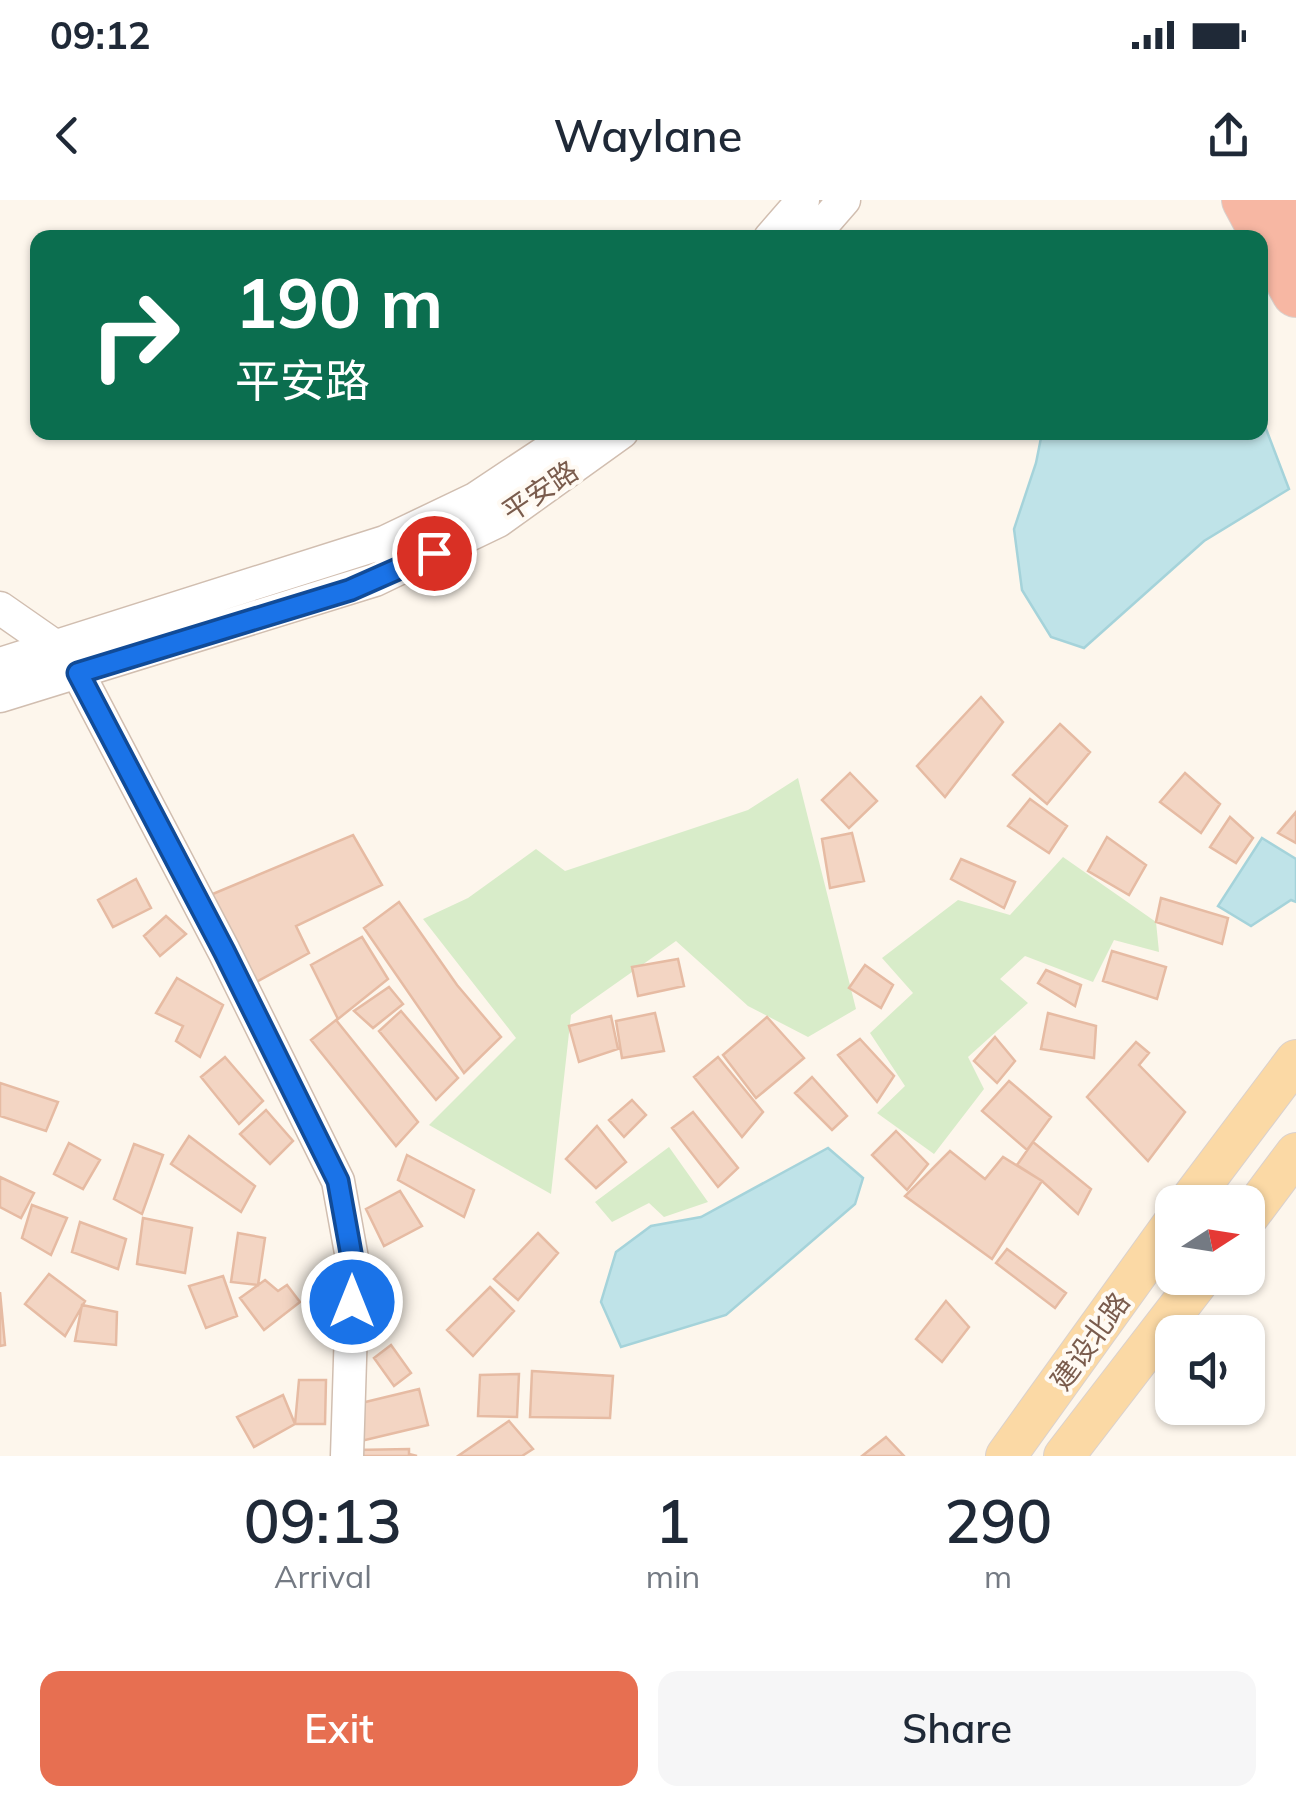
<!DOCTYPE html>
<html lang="en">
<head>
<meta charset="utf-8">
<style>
	:root { --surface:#fff; --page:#f6f6f7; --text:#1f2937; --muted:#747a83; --accent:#e76f51 }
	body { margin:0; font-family:Mulish,"Noto Sans SC",sans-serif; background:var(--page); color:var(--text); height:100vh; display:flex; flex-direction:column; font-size:38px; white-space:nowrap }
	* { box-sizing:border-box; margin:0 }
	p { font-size:32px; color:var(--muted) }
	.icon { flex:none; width:55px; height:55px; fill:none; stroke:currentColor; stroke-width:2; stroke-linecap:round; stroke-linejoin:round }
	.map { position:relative; height:1256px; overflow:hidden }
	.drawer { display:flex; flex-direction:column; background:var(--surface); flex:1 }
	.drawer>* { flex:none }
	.top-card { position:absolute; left:30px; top:30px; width:1238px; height:210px; border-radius:20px; box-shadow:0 2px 8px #0004; background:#0b6e4f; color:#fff; overflow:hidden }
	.needle { width:65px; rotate:78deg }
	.tools { position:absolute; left:1155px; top:985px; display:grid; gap:20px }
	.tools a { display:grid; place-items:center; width:110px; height:110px; border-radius:20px; background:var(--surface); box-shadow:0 2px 8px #0004; font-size:50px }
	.pin { position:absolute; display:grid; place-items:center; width:85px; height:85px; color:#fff; margin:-42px; border:5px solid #fff; border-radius:50%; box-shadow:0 2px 10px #0007 }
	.me { position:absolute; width:110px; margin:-55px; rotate:0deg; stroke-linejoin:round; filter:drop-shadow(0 0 8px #0008) }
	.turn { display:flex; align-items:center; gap:35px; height:210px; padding:0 40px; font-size:45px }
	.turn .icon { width:130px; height:130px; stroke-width:2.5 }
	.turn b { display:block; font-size:70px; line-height:85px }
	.eta { display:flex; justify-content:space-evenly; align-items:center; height:170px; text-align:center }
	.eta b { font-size:60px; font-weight:600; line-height:70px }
	.action { display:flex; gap:20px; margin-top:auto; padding:20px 40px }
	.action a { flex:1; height:115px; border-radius:20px; background:var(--accent); color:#fff; font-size:40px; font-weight:600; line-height:115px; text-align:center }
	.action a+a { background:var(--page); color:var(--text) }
	.status { display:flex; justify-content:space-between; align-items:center; height:70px; padding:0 50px; background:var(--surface); direction:ltr }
	.status svg { height:28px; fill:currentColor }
	header { display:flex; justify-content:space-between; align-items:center; height:130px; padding:0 40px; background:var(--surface); font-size:45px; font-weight:600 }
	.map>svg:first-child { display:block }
	.green { fill:#d8ecc9 }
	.water { fill:#bfe3e8; stroke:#a5d3da; stroke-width:2.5 }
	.building { fill:#f3d5c3; stroke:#e6bba3; stroke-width:2.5 }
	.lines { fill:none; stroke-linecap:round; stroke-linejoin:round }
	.minor-casing { stroke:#d1beb0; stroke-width:35 }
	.major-casing { stroke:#dad1cd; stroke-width:42 }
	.highway-casing { stroke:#dad1cd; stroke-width:50 }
	.minor { stroke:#fff; stroke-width:32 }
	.major { stroke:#fbd9a5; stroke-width:40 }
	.highway { stroke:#f7b7a3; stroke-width:48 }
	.route-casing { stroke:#114b97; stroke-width:25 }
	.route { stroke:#1a73e8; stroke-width:18 }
	.labels { text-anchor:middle; stroke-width:8; stroke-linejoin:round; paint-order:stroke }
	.street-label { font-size:28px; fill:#7a5c4d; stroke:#fffaf3 }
</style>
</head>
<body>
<div class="status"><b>09:12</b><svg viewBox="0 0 49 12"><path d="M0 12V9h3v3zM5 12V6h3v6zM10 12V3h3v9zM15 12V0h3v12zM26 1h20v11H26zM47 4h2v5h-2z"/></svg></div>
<header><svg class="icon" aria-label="back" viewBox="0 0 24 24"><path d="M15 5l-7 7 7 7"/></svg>Waylane<svg class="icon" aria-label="share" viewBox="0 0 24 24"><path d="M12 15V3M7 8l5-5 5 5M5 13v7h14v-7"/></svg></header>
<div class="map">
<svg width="1296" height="1256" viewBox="0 0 1296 1256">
	<rect width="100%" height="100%" fill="#fdf6ec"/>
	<path class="green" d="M798 578 856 809 808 837 748 806 676 741 571 815 551 994 429 925 516 838 423 719 468 698 536 649 565 671 748 610Z
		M1063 657 1156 722 1159 752 1114 740 1093 782 1025 756 1000 779 1028 803 968 857 984 889 934 954 877 913 905 886 870 833 913 793 882 758 958 700 1010 715Z
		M669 947 708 1002 664 1017 649 1003 612 1022 595 1002Z"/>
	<path class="water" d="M1260 213 1289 289 1204 341 1084 448 1051 437 1022 390 1014 329 1036 263 1042 233 1260 232Z
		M1262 638 1296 659V702L1291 700 1251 726 1218 706Z
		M828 948 863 978 855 1004 726 1115 621 1147 601 1102 616 1052 651 1026 701 1017Z"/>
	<path class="building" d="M981 497 1003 522 945 597 917 566Z
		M1060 524 1090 552 1047 604 1013 575Z
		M850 573 877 601 849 628 822 600Z
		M1185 573 1220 604 1201 633 1160 602Z
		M1030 599 1067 626 1049 653 1008 626Z
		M1296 612V643L1278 633Z
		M1230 617 1253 638 1236 663 1210 647Z
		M852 633 864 681 830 688 822 639Z
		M353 635 382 685 296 726 309 753 249 786 208 696Z
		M1107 637 1146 665 1129 695 1088 671Z
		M961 659 1015 682 1004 708 951 679Z
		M136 679 151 708 113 727 98 700Z
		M1161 698 1228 718 1222 744 1156 722Z
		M399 702 457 785 501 837 464 873 364 728Z
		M166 716 186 734 160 756 144 736Z
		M362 737 388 779 338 819 311 765Z
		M1112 751 1166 767 1157 799 1103 781Z
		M678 759 684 786 638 796 632 767Z
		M865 765 893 785 881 808 849 788Z
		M1046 770 1081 785 1075 806 1038 783Z
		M177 778 223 805 200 857 176 841 183 826 156 813Z
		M389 787 403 804 373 828 354 811Z
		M401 811 458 878 436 900 379 831Z
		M655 813 664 851 622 858 616 821Z
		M1048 813 1096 826 1094 858 1041 849Z
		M611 816 618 849 579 862 569 826Z
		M767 817 804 858 756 898 723 855Z
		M336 820 418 922 396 946 311 840Z
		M995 837 1015 861 997 883 974 861Z
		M860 839 894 876 877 902 838 855Z
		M1136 842 1149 853 1139 865 1185 912 1148 961 1087 897Z
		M225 857 263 901 239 924 201 877Z
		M718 857 763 912 742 937 694 877Z
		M812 877 847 916 832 930 795 893Z
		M1009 881 1051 917 1027 950 982 911Z
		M0 883 58 902 46 931 0 916Z
		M632 900 646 915 624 937 609 920Z
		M266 910 293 941 270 964 240 934Z
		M693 912 738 968 718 987 672 928Z
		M597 926 626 962 596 988 566 959Z
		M896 931 928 964 907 990 872 955Z
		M189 936 255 986 241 1012 171 964Z
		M1033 942 1091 989 1078 1014 1042 981 1017 965Z
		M69 943 100 960 83 989 54 974Z
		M134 944 163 955 142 1014 114 999Z
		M950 951 985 979 1003 957 1042 981 992 1059 905 996Z
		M407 955 474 990 464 1017 398 980Z
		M0 977 34 993 21 1018 0 1007Z
		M400 991 422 1026 384 1046 366 1009Z
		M32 1005 67 1018 51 1055 22 1038Z
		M143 1018 192 1028 185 1073 137 1064Z
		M80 1022 126 1039 118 1069 72 1052Z
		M238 1033 265 1038 258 1085 231 1082Z
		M538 1033 558 1053 518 1100 494 1079Z
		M1007 1049 1066 1093 1055 1108 996 1063Z
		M49 1074 85 1101 65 1136 25 1104Z
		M223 1076 237 1116 206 1128 189 1086Z
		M265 1080 278 1091 287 1085 300 1102 264 1130 240 1098Z
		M490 1087 514 1111 473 1156 447 1130Z
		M0 1092 5 1145 0 1146Z
		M946 1101 969 1127 942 1162 916 1139Z
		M82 1105 117 1112 116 1145 75 1141Z
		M391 1145 411 1173 394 1186 374 1158Z
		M532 1171 613 1176 610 1218 530 1217Z
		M519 1174 517 1217 478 1216 480 1175Z
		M299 1180H326L325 1224H295Z
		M419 1189 428 1225 361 1241 353 1205Z
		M283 1195 295 1224 254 1247 237 1217Z
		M509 1221 533 1249 522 1256H458Z
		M886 1237 904 1256H862Z
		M409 1249V1254L417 1256H355V1250Z"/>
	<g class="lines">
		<defs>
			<path id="minor" d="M770 38 803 0
				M811 38 844 0
				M0 408 56 447 78 473 224 751 338 981 353 1064 347 1256
				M0 464 385 342 475 299 576 232
				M0 496 375 380 498 321 622 232"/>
			<path id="major" d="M1189 1002 1296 860
				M1248 1017 1296 953
				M1006 1256 1172 1025
				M1064 1256 1201 1078"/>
			<path id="highway" d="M1246 0 1296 93
				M1286 0 1296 19"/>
		</defs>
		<use href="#minor" class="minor-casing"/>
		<use href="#major" class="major-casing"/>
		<use href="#highway" class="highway-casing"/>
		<use href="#minor" class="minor"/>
		<use href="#major" class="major"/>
		<use href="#highway" class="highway"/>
	</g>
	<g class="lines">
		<defs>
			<path id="route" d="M352 1102 353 1064 338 981 224 751 78 473 350 390 434 353"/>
		</defs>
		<use href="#route" class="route-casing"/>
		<use href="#route" class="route"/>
	</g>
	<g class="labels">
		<g class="street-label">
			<text transform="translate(540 291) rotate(-34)" y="10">平安路</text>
			<text transform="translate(1090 1141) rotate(-54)" y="10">建设北路</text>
		</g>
	</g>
</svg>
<div class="tools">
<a><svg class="needle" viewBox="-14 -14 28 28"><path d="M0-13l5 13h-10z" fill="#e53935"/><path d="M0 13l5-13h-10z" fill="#747a83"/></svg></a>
<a><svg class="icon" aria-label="sound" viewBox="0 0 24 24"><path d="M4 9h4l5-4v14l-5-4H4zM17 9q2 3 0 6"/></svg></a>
</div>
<div class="pin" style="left:434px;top:353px;background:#d93025"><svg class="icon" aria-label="arrive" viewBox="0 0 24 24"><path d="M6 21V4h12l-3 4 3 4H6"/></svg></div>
<svg class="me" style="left:352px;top:1102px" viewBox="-20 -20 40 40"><circle r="17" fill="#1a73e8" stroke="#fff" stroke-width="3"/><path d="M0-11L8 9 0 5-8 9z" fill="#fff"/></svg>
<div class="top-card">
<div class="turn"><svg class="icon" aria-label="right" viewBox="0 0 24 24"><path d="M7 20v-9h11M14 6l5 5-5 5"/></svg><div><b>190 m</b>平安路</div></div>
</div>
</div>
<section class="drawer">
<div class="eta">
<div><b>09:13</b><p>Arrival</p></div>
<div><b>1</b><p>min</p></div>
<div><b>290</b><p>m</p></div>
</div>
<div class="action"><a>Exit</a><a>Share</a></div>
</section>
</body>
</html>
